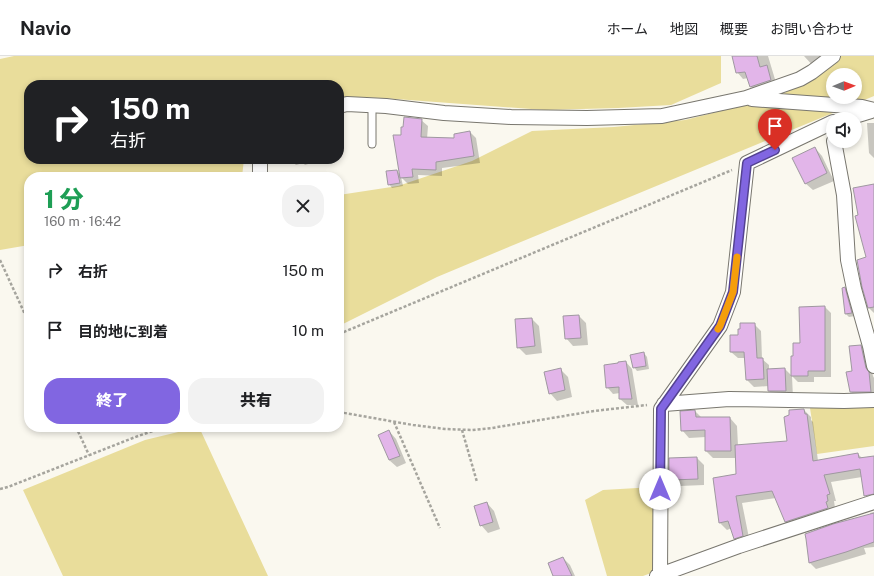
<!DOCTYPE html>
<html lang="ja">
<head>
<meta charset="utf-8">
<style>
	:root { --surface:#fff; --page:#f2f2f2; --text:#202124; --muted:#757577; --line:#e0e0e0; --accent:#8166e1 }
	body { margin:0; font-family:"Public Sans","Noto Sans JP",sans-serif; background:var(--page); color:var(--text); height:100vh; display:flex; flex-direction:column; font-size:15px; white-space:nowrap }
	* { box-sizing:border-box; margin:0 }
	p { font-size:13px; color:var(--muted) }
	.icon { flex:none; width:22px; height:22px; fill:none; stroke:currentColor; stroke-width:2; stroke-linecap:round; stroke-linejoin:round }
	.map { position:relative; flex:1; overflow:hidden }
	.drawer { position:absolute; left:24px; top:116px; width:320px; height:260px; display:flex; flex-direction:column; background:var(--surface); border-radius:16px; box-shadow:0 2px 6px #0003 }
	.drawer>* { flex:none }
	.hud { position:absolute; left:24px; top:24px; width:320px; height:84px; border-radius:16px; box-shadow:0 2px 6px #0003; background:#202124; color:#fff; overflow:hidden }
	.needle { width:26px; rotate:89deg }
	.controls { position:absolute; left:826px; top:12px; display:grid; gap:8px }
	.controls a { display:grid; place-items:center; width:36px; height:36px; border-radius:50%; background:var(--surface); box-shadow:0 2px 6px #0003; font-size:20px }
	.pin { position:absolute; display:grid; place-items:center; width:34px; height:34px; color:#fff; margin:-41px -17px; border-radius:50% 50% 50% 0; rotate:-45deg; box-shadow:0 0 4px #0007 }
	.pin .icon { rotate:45deg }
	.me { position:absolute; width:44px; margin:-22px; rotate:0deg; stroke-linejoin:round; filter:drop-shadow(0 0 3px #0008) }
	.turn { display:flex; align-items:center; gap:14px; height:84px; padding:0 20px; font-size:18px }
	.turn .icon { width:52px; height:52px; stroke-width:2.5 }
	.turn b { display:block; font-size:28px; line-height:34px }
	.round { display:grid; place-items:center; flex:none; width:42px; height:42px; border-radius:16px; background:var(--page) }
	.head { display:flex; align-items:center; justify-content:space-between; height:68px; padding:0 20px }
	h1 { font-size:24px; font-weight:800; line-height:30px; color:#1e9e55 }
	.action { display:flex; gap:8px; margin-top:auto; padding:8px 20px }
	.action a { flex:1; height:46px; border-radius:16px; background:var(--accent); color:#fff; font-size:16px; font-weight:800; line-height:46px; text-align:center }
	.action a+a { background:var(--page); color:var(--text) }
	ul { padding:0; list-style:none }
	li { display:flex; align-items:center; gap:12px; height:60px; padding:0 20px }
	li div { flex:1 }
	li b { display:block; font-size:15px }
	li em { font-style:normal }
	header { display:flex; align-items:center; gap:24px; box-sizing:border-box; height:56px; padding:0 20px; background:var(--surface); border-bottom:1px solid var(--line) }
	header strong { font-size:19px }
	nav { display:flex; gap:22px; margin-inline-start:auto; font-size:14px }
	.map>svg:first-child { display:block }
	.green { fill:#e9dd9b; fill-rule:evenodd }
	.shadow { fill:#0003 }
	.building { fill:#e2b5e9; stroke:#9f98a0 }
	.lines { fill:none; stroke-linecap:round; stroke-linejoin:round }
	.service-casing { stroke:#79776f; stroke-width:9 }
	.minor-casing { stroke:#79776f; stroke-width:16 }
	.path { stroke:#a6a59e; stroke-width:2.5; stroke-dasharray:3 2; stroke-linecap:butt }
	.service { stroke:#fff; stroke-width:7 }
	.minor { stroke:#fff; stroke-width:14 }
	.route-casing { stroke:#544292; stroke-width:10 }
	.route { stroke:#8166e1; stroke-width:7 }
	.slow { stroke:#f59e0b; stroke-width:7 }
</style>
</head>
<body>
<header>
<strong>Navio</strong>
<nav><a>ホーム</a><a>地図</a><a>概要</a><a>お問い合わせ</a></nav>
</header>
<div class="map">
<svg width="874" height="520" viewBox="0 0 874 520">
	<rect width="100%" height="100%" fill="#faf8ef"/>
	<path class="green" d="M14 0H721V27L671 49 618 52 545 54 382 42 345 41 339 39V29H319L317 28 314 29H29V103H244L242 121H29V189L0 194V3Z
		M840 0H874V40L516 188 437 221 339 270V139L398 130 472 105 532 75 614 71 685 64 776 41 805 27ZM833 19H855V41H833Z
		M874 351V390L817 398 810 352Z
		M199 371 268 520H63L23 434 145 384Z
		M654 431V516L643 520H607L585 444 603 434Z"/>
	<path class="shadow" d="M733 0H768L777 30 757 37 751 31 748 22 743 23 737 16Z
		M804 0H831L815 12Z
		M421 64 428 70 427 83 455 84 470 76 476 82 480 107 442 112V120L418 119 419 127 408 128 401 121 403 130 392 132 389 128 397 115 401 119 402 80Z
		M867 67H874V102L869 97Z
		M815 92 822 100 834 125 813 134 805 127Z
		M290 103H324L305 109 303 107 296 109Z
		M874 199V257L869 252 863 231Z
		M845 232 848 236 855 260 849 261 846 258 843 233Z
		M825 251 831 257V321H814V326H798L792 320 801 288Z
		M579 260 586 267 588 289 573 290 566 282Z
		M532 263 539 270 542 297 526 299 518 291Z
		M754 268 761 275 762 303 769 309V314L785 313 792 320 793 342H777L769 335V330L754 331 747 324 745 302H738L731 296 739 280Z
		M861 290 868 297 873 320 874 322V343H858L851 336 853 316Z
		M644 297 647 301 649 313 637 315 634 311Z
		M626 306 632 313 638 349H627L620 343V337L613 338 607 331Z
		M560 313 568 321 572 341 557 345 550 337Z
		M804 354 811 361V364L813 366 818 405 858 398 862 402 874 401V437L869 438V440L874 439V446L867 439 862 421 831 426 836 445H834L835 452 792 473 785 466 776 442 742 447 750 487 742 489 735 482 732 472 727 474 720 467 714 422 737 419 736 402H713L706 395V381L689 382 682 374 695 355 702 362H730L737 370 738 390 789 386Z
		M389 375 396 383 406 407 397 411 389 404Z
		M697 402 704 409V429L680 430 679 429H677L670 422Z
		M487 447 494 455 500 473 488 477 481 469Z
		M874 456V491L864 492 866 498 816 513 809 506 870 459V457Z
		M563 502 570 509 575 520H554Z"/>
	<path class="building" d="M732 0H757L760 11 767 9 771 24 750 31 745 16 736 17Z
		M404 61 422 63 421 81 454 82V78L470 75 474 100 436 106V114L412 113 413 121 400 122 393 79H401V71H403Z
		M815 91 827 117 805 128 792 102Z
		M397 114 400 127 388 129 386 115Z
		M874 128V251L868 252 862 231 857 204 866 201 855 160 858 159 853 132Z
		M845 231 852 257 845 258 842 232Z
		M825 250V315H808V320H791V300H793V287H800L799 251Z
		M579 259 581 282 565 283 563 260Z
		M532 262 535 290 517 292 515 263Z
		M740 267H755L757 302H763L764 323 746 324 744 296H730V279H738V273H740Z
		M861 289 866 312 869 316 871 336H850L846 316 852 315 849 290Z
		M644 296 646 310 633 312 630 299Z
		M626 305 632 343H619V331L606 332 604 309 618 307V306Z
		M561 312 565 334 549 338 544 316Z
		M785 312 786 335H768L767 313Z
		M804 353 805 358H807L813 405 858 397 859 402 874 400V438L864 440 860 413 824 419 830 438 827 439 828 445 826 446 828 452 785 466 772 435 736 440 743 480 734 483 728 465 719 467 713 422 736 418 735 389 787 385 784 361 789 359V354Z
		M695 354 696 361H730L731 395H705V374L681 375 680 355Z
		M389 374 400 400 389 404 378 379Z
		M697 401 698 423 672 424V422H669V402Z
		M487 446 493 466 480 470 474 450Z
		M874 457V486L846 496 809 507 806 483 805 478 833 468Z
		M563 501 572 520H553L548 507Z"/>
	<g class="lines">
		<defs>
			<path id="service" d="M372 88V50"/>
			<path id="minor" d="M752 43 862 51 874 54
				M339 50 347 48 386 50 444 57 511 61 587 62 662 60 746 42 800 23 812 16 833 0
				M845 63 871 55
				M834 85 844 139 848 204 854 233 870 290 874 310
				M260 103V121
				M664 348 729 343 844 345 874 344
				M660 519 661 353 720 270 733 236 747 107 833 66
				M657 520 739 490 874 446"/>
		</defs>
		<use href="#service" class="service-casing"/>
		<use href="#minor" class="minor-casing"/>
		<path class="path" d="M0 204 29 267
			M339 278 732 114
			M339 356 413 369 445 373 472 374 492 372 594 355 647 349
			M394 366 440 472
			M76 371 89 399
			M462 374 477 426
			M0 433 8 431 138 380 159 373 168 371"/>
		<use href="#service" class="service"/>
		<use href="#minor" class="minor"/>
	</g>
	<g class="lines">
		<defs>
			<path id="route" d="M660 433 661 353 720 270 733 236 747 107 775 94"/>
		</defs>
		<use href="#route" class="route-casing"/>
		<use href="#route" class="route"/>
		<path class="slow" d="M718 273 720 270 733 236 737 201"/>
	</g>
</svg>
<div class="controls">
<a><svg class="needle" viewBox="-14 -14 28 28"><path d="M0-13l5 13h-10z" fill="#e53935"/><path d="M0 13l5-13h-10z" fill="#757577"/></svg></a>
<a><svg class="icon" aria-label="sound" viewBox="0 0 24 24"><path d="M4 9h4l5-4v14l-5-4H4zM17 9q2 3 0 6"/></svg></a>
</div>
<div class="pin" style="left:775px;top:94px;background:#d93025"><svg class="icon" aria-label="arrive" viewBox="0 0 24 24"><path d="M6 21V4h12l-3 4 3 4H6"/></svg></div>
<svg class="me" style="left:660px;top:433px" viewBox="-20 -20 40 40"><circle r="19" fill="#fff"/><path d="M0-13L10 11 0 6-10 11z" fill="#8166e1"/></svg>
<div class="hud">
<div class="turn"><svg class="icon" aria-label="right" viewBox="0 0 24 24"><path d="M7 20v-9h11M14 6l5 5-5 5"/></svg><div><b>150 m</b>右折</div></div>
</div>
<section class="drawer">
<div class="head"><div><h1>1 分</h1><p>160 m · 16:42</p></div><a class="round"><svg class="icon" aria-label="close" viewBox="0 0 24 24"><path d="M6 6l12 12M18 6L6 18"/></svg></a></div>
<ul>
<li><svg class="icon" aria-label="right" viewBox="0 0 24 24"><path d="M7 20v-9h11M14 6l5 5-5 5"/></svg><div><b>右折</b></div><em>150 m</em></li>
<li><svg class="icon" aria-label="arrive" viewBox="0 0 24 24"><path d="M6 21V4h12l-3 4 3 4H6"/></svg><div><b>目的地に到着</b></div><em>10 m</em></li>
</ul>
<div class="action"><a>終了</a><a>共有</a></div>
</section>
</div>
</body>
</html>
